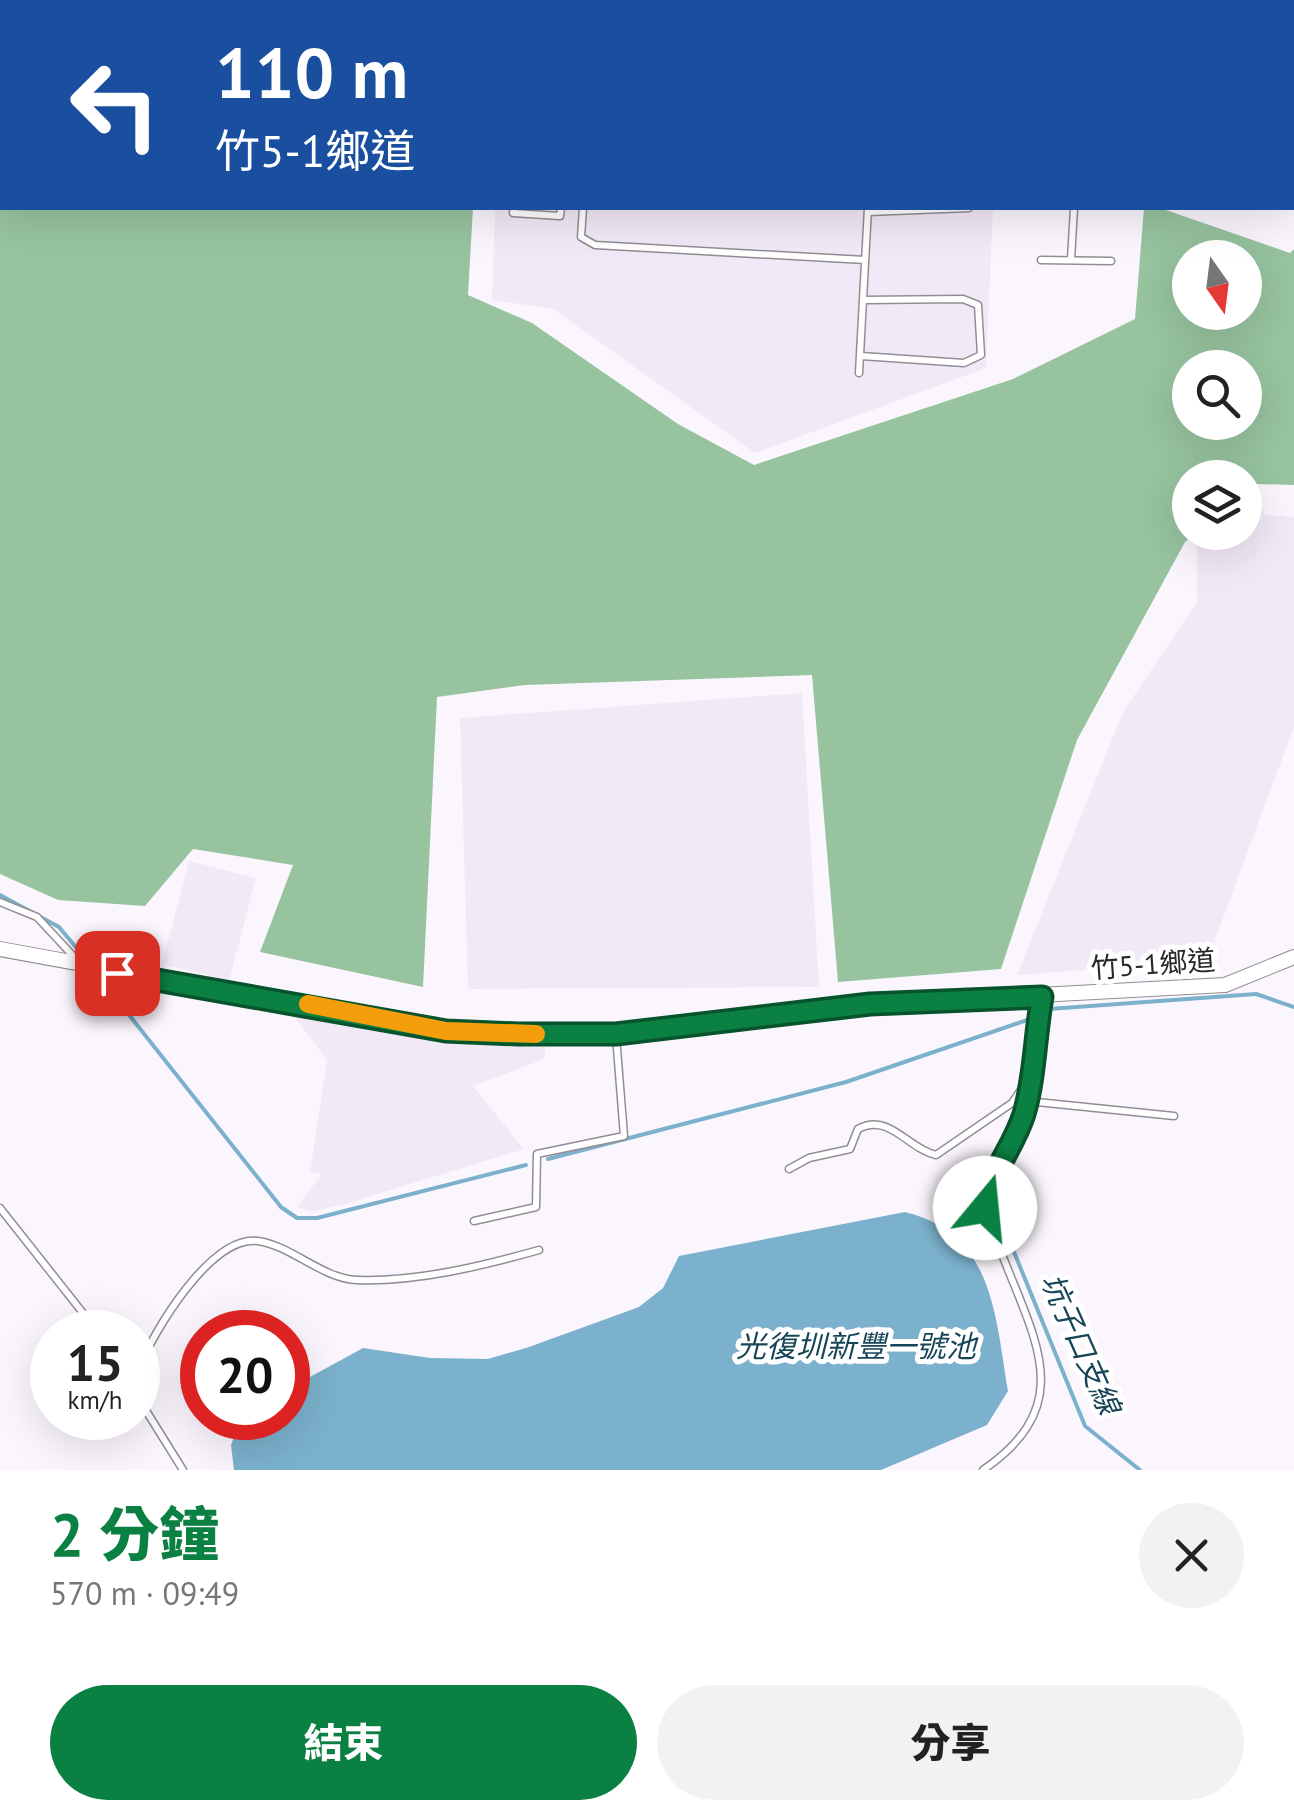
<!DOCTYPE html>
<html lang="zh-TW">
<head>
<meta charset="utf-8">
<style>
	:root { --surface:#fff; --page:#f2f2f2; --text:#222; --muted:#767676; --accent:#0b8043 }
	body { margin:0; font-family:"PT Sans","Noto Sans TC",sans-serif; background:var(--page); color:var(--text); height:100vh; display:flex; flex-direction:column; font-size:38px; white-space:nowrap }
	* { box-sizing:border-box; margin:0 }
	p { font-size:32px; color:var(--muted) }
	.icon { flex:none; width:55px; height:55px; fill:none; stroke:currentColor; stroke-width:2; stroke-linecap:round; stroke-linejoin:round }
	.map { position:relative; height:1470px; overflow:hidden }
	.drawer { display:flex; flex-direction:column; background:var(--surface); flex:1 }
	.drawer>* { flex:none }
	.guide { position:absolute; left:0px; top:0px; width:1295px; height:210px; box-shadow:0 10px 40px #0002; background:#1a4fa0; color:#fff; overflow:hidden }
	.needle { width:65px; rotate:166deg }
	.controls { position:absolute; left:1172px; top:240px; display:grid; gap:20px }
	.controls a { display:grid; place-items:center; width:90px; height:90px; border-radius:50%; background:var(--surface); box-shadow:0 10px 40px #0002; font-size:50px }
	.speed { position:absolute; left:30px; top:1310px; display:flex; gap:20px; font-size:50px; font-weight:700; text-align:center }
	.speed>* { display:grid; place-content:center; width:130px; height:130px; border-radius:50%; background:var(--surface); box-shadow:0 10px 40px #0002; line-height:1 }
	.speed small { font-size:25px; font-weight:400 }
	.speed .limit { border:15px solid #d22; background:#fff; color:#111 }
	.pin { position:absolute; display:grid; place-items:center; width:85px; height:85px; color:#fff; margin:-42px; border-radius:20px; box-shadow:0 5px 15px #0006 }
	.me { position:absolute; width:110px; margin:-55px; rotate:17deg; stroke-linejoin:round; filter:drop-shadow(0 0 8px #0008) }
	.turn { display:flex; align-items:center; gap:35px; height:210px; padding:0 50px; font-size:45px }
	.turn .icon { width:130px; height:130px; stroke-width:2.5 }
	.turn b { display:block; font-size:70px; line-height:85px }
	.round { display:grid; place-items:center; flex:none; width:105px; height:105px; border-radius:52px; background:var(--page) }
	.summary { display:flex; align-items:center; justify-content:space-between; height:170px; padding:0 50px }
	h1 { font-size:60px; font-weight:800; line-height:75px; color:var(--accent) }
	.action { display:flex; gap:20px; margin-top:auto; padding:20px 50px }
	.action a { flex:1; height:115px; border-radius:60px; background:var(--accent); color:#fff; font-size:40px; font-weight:800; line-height:115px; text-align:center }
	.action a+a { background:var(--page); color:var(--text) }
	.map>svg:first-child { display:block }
	.built { fill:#f2e9f6 }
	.forest { fill:#97c39f; fill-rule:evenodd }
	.water { fill:#7bb1cc }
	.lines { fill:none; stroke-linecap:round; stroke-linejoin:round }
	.stream { stroke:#7bb1cc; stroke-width:4 }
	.service-casing { stroke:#928d94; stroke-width:9 }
	.tertiary-casing { stroke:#928d94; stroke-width:16 }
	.service { stroke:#fff; stroke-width:6 }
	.tertiary { stroke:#fff; stroke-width:14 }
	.route-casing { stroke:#07532c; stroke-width:25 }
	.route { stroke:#0b8043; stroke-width:18 }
	.slow { stroke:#f59e0b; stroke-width:18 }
	.labels { text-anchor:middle; stroke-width:10; stroke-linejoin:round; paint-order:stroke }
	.street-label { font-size:28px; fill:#282729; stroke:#fff }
	.water-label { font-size:30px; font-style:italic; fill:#174558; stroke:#fff }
</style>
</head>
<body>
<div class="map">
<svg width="1294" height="1470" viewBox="0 0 1294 1470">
	<rect width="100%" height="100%" fill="#fbf6fe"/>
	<path class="built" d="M495 208H993L986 368 755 453 553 309 492 300Z
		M1258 492 1264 515 1294 517V727L1207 961 1017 975 1123 712 1197 602V543L1210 533 1245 532V502Z
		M802 693 819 987 468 989 460 718Z
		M189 861 256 878 229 981 162 964Z
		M289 1010 546 1047 544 1059 473 1086 524 1149 345 1204 311 1212 297 1207 322 1174 310 1172 327 1060Z"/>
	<path class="forest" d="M0 0 464 2H2V208H473L468 295 532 323 678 424 754 465 1013 379 1135 319 1144 208H1160L1290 253 1294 249V485L1256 484 1245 493V478H1190V532L1197 533 1185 542 1077 740 1001 969 838 982 812 675 525 685 437 697 423 987 260 952 293 865 193 849 145 906 58 900 0 874ZM1190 258H1245V312H1190ZM1190 368H1245V422H1190Z"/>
	<path class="water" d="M905 1212C993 1233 995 1314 1008 1391L987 1425 881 1470H234L231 1445 241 1418H288V1389L363 1348 430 1358 488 1359 529 1347 639 1307 663 1288 679 1256Z"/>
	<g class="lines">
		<path class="stream" d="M0 895 59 927 84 957
			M103 982 281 1207 297 1218H317L526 1165
			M1049 1009 1256 994 1294 1007
			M1036 1091 1050 1009
			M1033 1113 993 1179 992 1198 1085 1426 1140 1470
			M548 1159 846 1082 1027 1020"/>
		<defs>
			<path id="service" d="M622 0 632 2
				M331 2V0
				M880 2V0
				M1082 2 1083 0
				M1172 2 1173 0
				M1292 38H1294
				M514 208 513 213 560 216 561 208
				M583 208 581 237 595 245 865 260
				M868 212 969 208
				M1071 259 1074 208
				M1041 260 1111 261
				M861 356 964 363 981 355 978 305 963 299 865 300
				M859 373 868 208
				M0 902 37 917 76 959
				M1027 1101 1174 1116
				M789 1169 809 1158 850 1149 858 1129C889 1112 908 1149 936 1155L1012 1103 1029 1078
				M0 1208 98 1332
				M474 1221 536 1207 537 1154 624 1136 616 1036
				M138 1370C152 1334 211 1234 258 1241 292 1246 323 1279 357 1280 417 1282 482 1266 539 1250
				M138 1388 145 1409 183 1470
				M983 1470C1076 1406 1037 1344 1003 1257 998 1242 986 1223 985 1207 984 1177 1004 1156 1017 1131 1035 1096 1035 1037 1042 997"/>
			<path id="tertiary" d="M0 949 447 1031 616 1034 871 1004 1225 985 1294 957"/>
		</defs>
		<use href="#service" class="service-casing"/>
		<use href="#tertiary" class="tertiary-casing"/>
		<use href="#service" class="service"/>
		<use href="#tertiary" class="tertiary"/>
	</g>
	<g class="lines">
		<defs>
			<path id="route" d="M117 973 446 1031 518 1034H616L870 1004 1042 997C1035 1035 1035 1077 1024 1114 1013 1149 990 1171 985 1208"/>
		</defs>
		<use href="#route" class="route-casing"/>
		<use href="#route" class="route"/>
		<path class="slow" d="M308 1004 446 1031 536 1034"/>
	</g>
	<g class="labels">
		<g class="street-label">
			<text transform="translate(1153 964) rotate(-4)" y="10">竹5-1鄉道</text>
		</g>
		<g class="water-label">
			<text transform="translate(1080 1344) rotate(66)" y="10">坑子口支線</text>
			<text x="856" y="1357">光復圳新豐一號池</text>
		</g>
	</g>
</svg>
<div class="controls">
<a><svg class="needle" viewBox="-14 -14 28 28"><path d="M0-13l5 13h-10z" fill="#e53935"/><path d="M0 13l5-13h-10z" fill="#767676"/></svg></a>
<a><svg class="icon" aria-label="search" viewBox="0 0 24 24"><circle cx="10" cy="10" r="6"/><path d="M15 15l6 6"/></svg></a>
<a><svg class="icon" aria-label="layers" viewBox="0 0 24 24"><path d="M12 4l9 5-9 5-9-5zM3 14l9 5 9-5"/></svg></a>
</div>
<div class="speed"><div>15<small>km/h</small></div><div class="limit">20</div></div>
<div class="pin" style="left:117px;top:973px;background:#d93025"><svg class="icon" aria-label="arrive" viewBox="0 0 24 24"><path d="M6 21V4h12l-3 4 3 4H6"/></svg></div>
<svg class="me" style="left:985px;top:1208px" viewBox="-20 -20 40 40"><circle r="19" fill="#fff"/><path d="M0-13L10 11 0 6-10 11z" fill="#0b8043"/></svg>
<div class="guide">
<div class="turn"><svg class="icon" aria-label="left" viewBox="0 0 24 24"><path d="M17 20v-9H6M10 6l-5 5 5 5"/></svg><div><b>110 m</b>竹5-1鄉道</div></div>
</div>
</div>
<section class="drawer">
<div class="summary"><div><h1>2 分鐘</h1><p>570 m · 09:49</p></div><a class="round"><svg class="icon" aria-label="close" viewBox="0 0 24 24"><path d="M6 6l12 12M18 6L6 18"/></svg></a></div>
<div class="action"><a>結束</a><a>分享</a></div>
</section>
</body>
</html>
